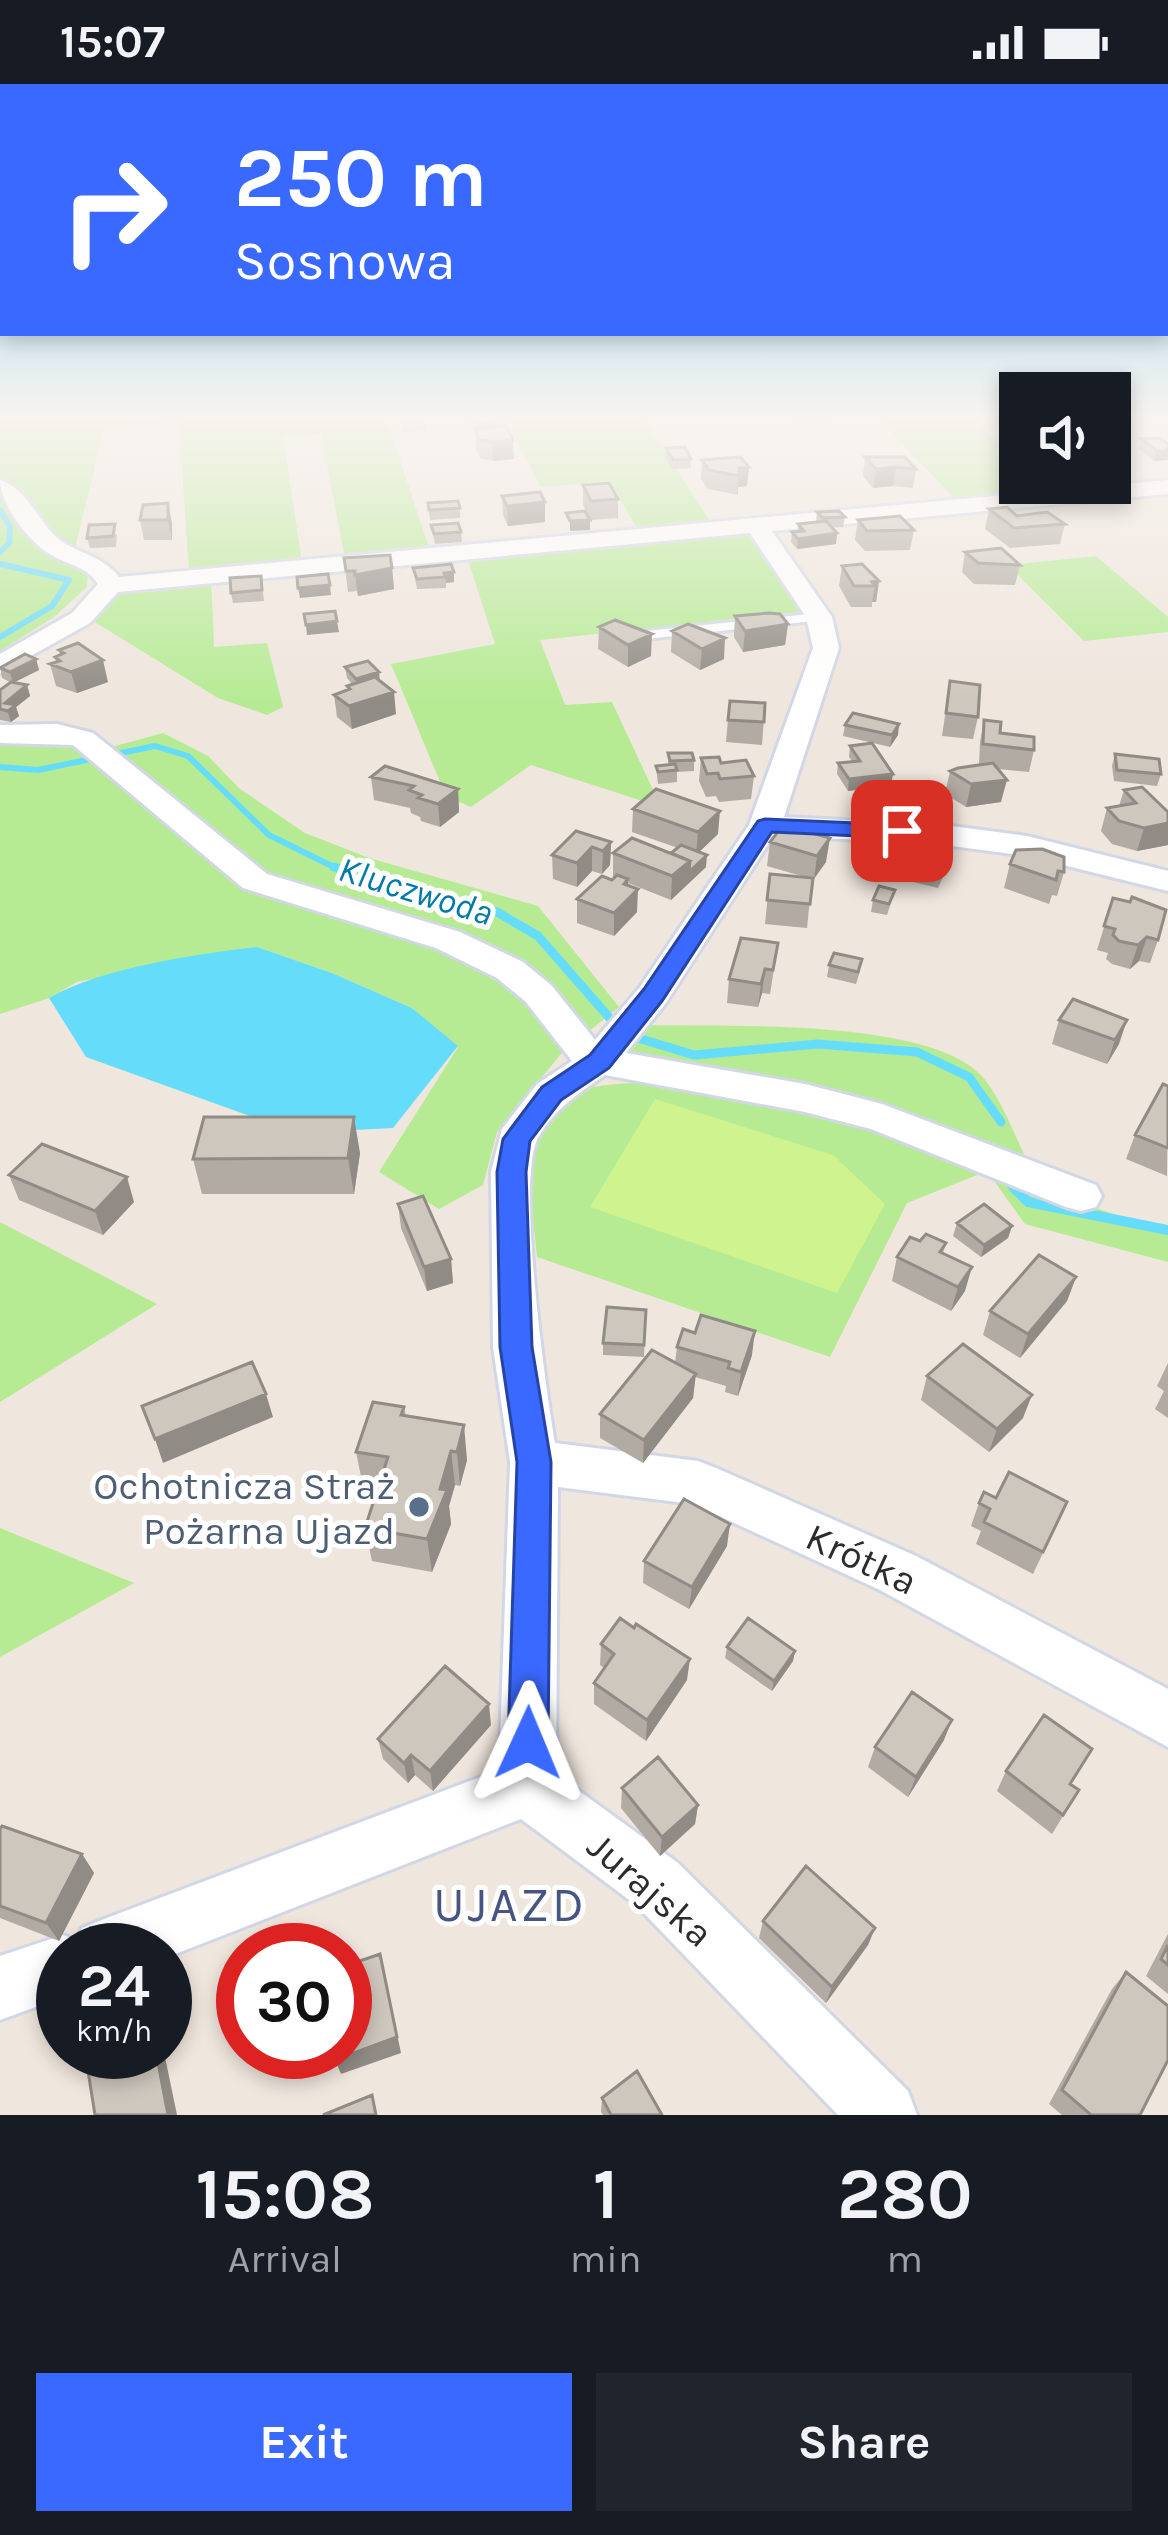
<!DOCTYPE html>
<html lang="en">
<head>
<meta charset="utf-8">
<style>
	:root { --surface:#171b24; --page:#20242c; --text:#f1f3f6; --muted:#9ea1a6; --accent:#3a69ff }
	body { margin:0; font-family:Karla,sans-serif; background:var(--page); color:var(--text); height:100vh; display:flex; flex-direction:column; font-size:45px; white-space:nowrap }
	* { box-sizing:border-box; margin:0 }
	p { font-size:39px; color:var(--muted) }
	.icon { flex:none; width:66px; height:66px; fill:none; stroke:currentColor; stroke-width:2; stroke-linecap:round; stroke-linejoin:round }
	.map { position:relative; height:2031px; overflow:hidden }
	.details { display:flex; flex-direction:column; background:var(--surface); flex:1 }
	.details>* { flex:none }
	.hud { position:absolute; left:0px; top:0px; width:1170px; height:252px; box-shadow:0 6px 18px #0003; background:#3a69ff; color:#fff; overflow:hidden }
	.fabs { position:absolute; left:999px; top:288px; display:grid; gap:24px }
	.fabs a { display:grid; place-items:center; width:132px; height:132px; border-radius:0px; background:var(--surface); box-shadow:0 6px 18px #0003; font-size:60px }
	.speed { position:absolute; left:36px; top:1839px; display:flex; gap:24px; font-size:60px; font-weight:700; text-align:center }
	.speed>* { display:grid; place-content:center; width:156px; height:156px; border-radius:50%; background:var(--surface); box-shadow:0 6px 18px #0003; line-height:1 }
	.speed small { font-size:30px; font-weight:400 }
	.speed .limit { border:18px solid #d22; background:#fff; color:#111 }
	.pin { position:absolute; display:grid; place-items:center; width:102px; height:102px; color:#fff; margin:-51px; border-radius:24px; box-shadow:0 6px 18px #0006 }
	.me { position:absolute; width:132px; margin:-66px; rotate:1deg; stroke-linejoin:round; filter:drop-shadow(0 0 9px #0008) }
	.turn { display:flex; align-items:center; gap:42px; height:252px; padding:0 36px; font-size:54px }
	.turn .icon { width:156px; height:156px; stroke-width:2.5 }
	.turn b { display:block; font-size:84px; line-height:102px }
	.eta { display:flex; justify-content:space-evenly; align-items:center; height:204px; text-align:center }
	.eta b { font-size:72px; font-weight:700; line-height:84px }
	.primary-button { display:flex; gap:24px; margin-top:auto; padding:24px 36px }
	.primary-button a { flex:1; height:138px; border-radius:0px; background:var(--accent); color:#fff; font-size:48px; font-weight:700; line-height:138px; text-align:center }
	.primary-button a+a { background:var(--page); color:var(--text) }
	.status { display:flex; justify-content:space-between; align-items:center; height:84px; padding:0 60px; background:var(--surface); direction:ltr }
	.status svg { height:33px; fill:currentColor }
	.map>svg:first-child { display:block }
	.green { fill:#b6eb94 }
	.pitch { fill:#cef38f }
	.water { fill:#66dcfb }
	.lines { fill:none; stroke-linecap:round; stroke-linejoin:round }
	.stream-far2 { stroke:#66dcfb; stroke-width:6 }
	.stream-far1 { stroke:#66dcfb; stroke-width:9 }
	.stream { stroke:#66dcfb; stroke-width:10 }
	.service-casing { stroke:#d2d7e6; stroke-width:6 }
	.minor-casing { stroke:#d2d7e6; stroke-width:6 }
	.service { fill:#fff; fill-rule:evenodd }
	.minor { fill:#fff; fill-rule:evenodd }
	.wall { fill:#b1aba3 }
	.shaded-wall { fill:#908b85 }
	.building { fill:#cec7be; stroke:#908b85; stroke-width:3 }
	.route { fill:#3a69ff; stroke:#2644a6; stroke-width:3 }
	.service-dot { fill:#5c6f8a; stroke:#fff; stroke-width:4.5 }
	.labels { text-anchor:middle; stroke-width:10; stroke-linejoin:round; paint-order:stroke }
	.water-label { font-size:36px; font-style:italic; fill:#007aac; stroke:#fff }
	.near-service-label { font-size:39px; fill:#4e5e75; stroke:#fff; text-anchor:end }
	.near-street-label { font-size:39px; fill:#2c2c2c; stroke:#fff }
	.near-quarter-label { font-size:48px; letter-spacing:3px; fill:#475582; stroke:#fff }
</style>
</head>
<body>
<div class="status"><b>15:07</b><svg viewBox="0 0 49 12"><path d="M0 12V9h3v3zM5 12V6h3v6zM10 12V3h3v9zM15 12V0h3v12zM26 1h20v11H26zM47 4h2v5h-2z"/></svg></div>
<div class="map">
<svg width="1168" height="2031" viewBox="0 0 1168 2031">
	<rect width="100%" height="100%" fill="#efe6dd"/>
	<path class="green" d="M0 333H386L430 467 345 474 321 350 283 353 302 478 189 488 179 338 104 345 75 464 56 456 27 411 0 400Z
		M505 333H643L712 440 638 446 610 397 541 403Z
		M789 333H1010L975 337 1020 378V399H1043L1056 411 959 419 877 334 796 340Z
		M0 412 88 486 87 503 54 533 0 567Z
		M752 445 807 527 540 556 565 621 612 618 661 723 531 681 471 723 446 712 391 580 495 560 466 470Z
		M1096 472 1168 533V548L1084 557 1008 481Z
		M211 492 214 563 267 559 283 623 267 631 218 614 90 535 118 506Z
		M163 649 208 672 240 705 305 749 369 774 538 822 619 923 561 970 497 1048 483 1101 439 1125 379 1088 458 963 412 924 332 889 257 863 77 898 49 914 0 930V656L59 657 86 670Z
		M647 941C725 943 939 933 986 997 1004 1021 1015 1053 1029 1080L630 966Z
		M658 997 816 1023 1127 1135 1168 1142V1178L1025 1140 987 1087 907 1119 830 1273 537 1173C532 1114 515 1049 575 1010 594 998 635 1000 658 997Z
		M0 1138 157 1220 0 1318Z
		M0 1444 134 1499 0 1573Z"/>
	<path class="pitch" d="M655 1015 833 1071 885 1120 837 1209 590 1123Z"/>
	<path class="water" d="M257 863 332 889 412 924 458 962 393 1044 297 1049 86 973 49 914C101 884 197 870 257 863Z"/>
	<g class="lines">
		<path class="stream-far2" d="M0 426 10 443 9 459 0 468
			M0 480 69 496 52 522 0 553
			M0 683 38 686 155 662 188 672 269 751 340 786"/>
		<path class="stream-far1" d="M334 783 497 828 538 852 614 939
			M638 954 694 971 818 960 917 968 969 993 1001 1038
			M1011 1101 1017 1107"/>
		<path class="stream" d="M1014 1104 1028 1118 1168 1146"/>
		<defs>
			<path id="service" d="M819 529 825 533 823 536 627 557 621 553 627 549Z"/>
			<path id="minor" d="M0 396C27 405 36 433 54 451 74 470 102 470 119 493L1168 396V410L772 447 832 533 839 564 784 733 944 741 1027 752 1168 787V807L1027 772 944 761 774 751 666 919 626 969 805 1000 882 1020 1096 1101 1102 1112 1096 1123 1081 1127 1066 1123 871 1045 805 1028 605 991C579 1009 554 1025 538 1054 516 1094 546 1307 555 1359L698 1377 716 1384 916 1472 1168 1605V1663L880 1506 693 1420 558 1403 556 1690 678 1779 908 2007 917 2031H838L636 1821 521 1735 165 1874V1866H63V1913L0 1936V1872L63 1851 77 1856 82 1844 104 1835 499 1686 510 1378 493 1263 491 1088 502 1045 537 1000 572 977 526 918 497 894 436 864 243 804 73 661 0 659V641L57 640 93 649 267 790 460 848 523 878 552 902 595 956 640 903 749 741 813 564 806 533 750 449 118 508 90 539 0 589V570L72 529 98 500C86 481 66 481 48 469 27 456 0 419 0 396Z"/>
		</defs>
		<use href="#service" class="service-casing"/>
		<use href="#minor" class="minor-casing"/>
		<use href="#service" class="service"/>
		<use href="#minor" class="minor"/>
	</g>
	<path class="wall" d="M398 333H426L427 347 402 348Z
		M469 333H498L499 342 514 375 493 377 480 374 476 365V350L469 339Z
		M1110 333H1131L1129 341 1111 343Z
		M1141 355 1168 360 1154 377 1139 365Z
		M666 364 691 375V384L672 385 666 374Z
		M1110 370 1118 376 1113 395H1110Z
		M865 373 916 385 913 404 893 402 873 404 863 392Z
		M702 376 749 383 747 402 738 403V411L708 405 701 395Z
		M583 401 618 415V434L591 436 583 421Z
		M502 412 545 438 508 442 503 431Z
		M428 419 460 424V434L430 436Z
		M143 421 172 439V456H144L140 436Z
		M989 425 1065 440 1060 460 1010 464 985 445Z
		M817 428 845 433 843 443H831L837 449 836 460 797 465 791 458 792 448 798 447V440L816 438Z
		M858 436 914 446 910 466 865 467 855 456Z
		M431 441 461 448 462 458 435 460Z
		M117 450 116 463 90 464 87 454Z
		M965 468 1020 481 1015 501 974 500 962 488Z
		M344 474 392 484 394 505 358 512 357 507 348 508Z
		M451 480 454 498 446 499V504L417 505 413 484Z
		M842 482 879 497 876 518H872V523H851L839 502Z
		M261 492 264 517 233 519 231 509Z
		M735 532 788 540 785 561 743 568 734 553Z
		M599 543 651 572 628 583 598 565Z
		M672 547 724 575 700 586 671 568Z
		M59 566 108 598 77 609 56 602 50 580 56 578 55 573 60 571Z
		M36 575 39 586 14 598 27 601 30 612 16 623 19 632 11 638 0 636V606L10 598 2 594 0 583Z
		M345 583 380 597 396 630 352 645 337 633 334 611 347 606V602L353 601 347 594Z
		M950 597 978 633 973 655 942 652Z
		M765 619 762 661 726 658 728 636Z
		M984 636 1000 649 1034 666 1029 688 998 685 1001 718 966 723 945 710 950 687 979 681 980 658Z
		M845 641 898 651 890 663 843 652Z
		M850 662 891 701 848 707 837 690 838 679 852 677 849 673Z
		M668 669 694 676V687L677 688V698L658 700 656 682 668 681Z
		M1115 670 1161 690 1157 702 1114 697 1112 682Z
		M701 674 721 679 754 692 751 715 719 718 716 712 706 713 699 697Z
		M371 693 458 705 459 728 440 743 421 737 420 733 411 729 410 724 374 716Z
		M1124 706 1168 728V761L1137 767 1112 760 1101 747 1107 724 1119 722Z
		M633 725 718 750 699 768 706 783 671 816 628 799 637 828 614 852 577 839V815L615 793H613V769H671L678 764 632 748Z
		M783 741 826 778 812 795 807 844 765 840 770 790 805 793 767 782 770 758Z
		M611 758 610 781 602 790 592 787 577 803 553 795 552 771Z
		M1010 780 1064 788 1057 812 1052 811 1049 820 1004 804Z
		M911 785 946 786 938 804 909 797Z
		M895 806 887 831 871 828 873 816Z
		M1113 814 1158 856 1150 879 1139 877 1130 885 1112 880 1106 875 1108 869 1097 866Z
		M778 859 770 910 762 909 758 923 727 919 729 895Z
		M829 881 860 887 856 900 827 893Z
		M1073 915 1119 960 1107 980 1052 960 1059 936Z
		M1168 1002 1167 1092 1126 1075 1135 1051Z
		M360 1069 354 1110H202L193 1075Z
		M9 1091 134 1118 103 1151 19 1116Z
		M398 1120 451 1175 453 1199 427 1207 401 1144Z
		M957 1139 1012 1142 1008 1154 981 1173 953 1152Z
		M920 1157 946 1159 943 1169 965 1207 951 1227 892 1197 897 1173Z
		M1076 1193 1067 1217 1020 1274 983 1251 990 1227Z
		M646 1226 644 1273 603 1271V1259Z
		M677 1263 752 1271 738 1312 725 1308 726 1302 695 1293 693 1314 643 1379 600 1354V1330L675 1279Z
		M1168 1279V1334L1155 1325 1164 1307 1157 1302Z
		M927 1292 1023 1334 989 1368 921 1316Z
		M404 1323 406 1332 467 1376 460 1402 455 1401 449 1422 451 1440 432 1488 372 1477 365 1444 377 1405 363 1402 356 1368Z
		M996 1414 1067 1418 1033 1490 976 1460 981 1447 971 1442 979 1419Z
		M727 1462 689 1525 643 1499 644 1477Z
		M601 1560 687 1596 646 1657 594 1620V1599L604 1584 600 1581Z
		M727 1563 795 1567 793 1577 772 1607 725 1574Z
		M491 1641 433 1707 415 1691 408 1699 383 1675 378 1655Z
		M944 1656 908 1713 868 1683 875 1663Z
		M1006 1687 1071 1700 1079 1706 1052 1750 997 1707Z
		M622 1704 698 1721 695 1740 660 1772 621 1724Z
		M0 1745 82 1770 94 1789 59 1857 0 1834Z
		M763 1837 875 1844 868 1861 826 1919 759 1854Z
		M1168 1850V1910L1146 1892Z
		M1126 1888 1140 2031H1062L1049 2020 1112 1905Z
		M602 2014 662 2031H603L601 2028Z"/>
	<path class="shaded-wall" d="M499 334V343L475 346 474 350V341Z
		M513 356 514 375 493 377 492 358Z
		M1157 367H1168V376L1154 377Z
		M749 383 747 402 738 403 739 384Z
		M896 383 893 402 873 404 876 385Z
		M545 418V438L508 442 507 422Z
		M168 419 172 439V456L168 436Z
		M590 436V446L570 447V437Z
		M837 449 836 460 797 465 798 455Z
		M392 484 394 505 358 512 355 491Z
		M454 488V498L446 499 444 489Z
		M879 497 876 518H872L875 502 872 498Z
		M330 501 331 511 300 514 298 504Z
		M337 537 339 548 307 551 306 541Z
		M788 540 785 561 743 568 745 547Z
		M652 550 651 572 628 583V561Z
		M725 554 724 575 700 586 702 565Z
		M36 575 39 586 13 599 10 588Z
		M103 576 108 598 77 609 71 588Z
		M379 588 380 599 357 605 356 595Z
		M27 601 30 612 16 623 19 632 11 638 5 619Z
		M394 608 396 630 352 645 349 622Z
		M899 640 898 651 890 663 892 651Z
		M893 690 891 701 848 707 849 695Z
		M1007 696 1001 718 966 723 971 700Z
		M458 705 459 728 440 743 438 720Z
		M720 727 718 750 696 771 698 748Z
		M1168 739V761L1137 767 1144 744Z
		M830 754 826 778 814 795 817 772Z
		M611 758 610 781 602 790 603 767Z
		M592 763V787L577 803V779Z
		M707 771 706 783 671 816 672 792 690 777Z
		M628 795V815L638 805 637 828 614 852V829L624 800Z
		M1147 853 1139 877 1130 885 1138 861Z
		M765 885 762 909 758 923 761 900Z
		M1127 936 1119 960 1107 980 1115 956Z
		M354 1033 360 1069 354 1110 348 1074Z
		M127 1093 134 1118 103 1151 95 1127Z
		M1012 1142 1008 1154 981 1173 984 1161Z
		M451 1175 453 1199 427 1207 424 1183Z
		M972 1183 965 1207 951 1227 958 1203Z
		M1076 1193 1067 1217 1020 1274 1028 1250Z
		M755 1247 752 1271 738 1312 741 1288Z
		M696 1290 693 1314 643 1379 644 1356Z
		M266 1310 273 1333 163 1379 155 1355Z
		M1032 1311 1023 1334 989 1368 997 1345Z
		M464 1341 467 1376 460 1402 457 1368Z
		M451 1367 455 1401 449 1422 451 1440 432 1488 427 1455Z
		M730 1440 727 1462 689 1525 692 1503Z
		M795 1567 793 1577 772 1607 774 1597Z
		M690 1575 687 1596 646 1657 647 1636Z
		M489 1620 491 1641 433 1707 430 1687Z
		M952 1636 944 1656 908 1713 916 1693Z
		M411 1671 415 1691 408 1699 404 1679Z
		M698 1721 695 1740 660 1772 662 1753Z
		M82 1770 94 1789 59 1857 46 1839Z
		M875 1844 868 1861 826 1919 832 1903Z
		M380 1870 401 1969 341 1990 335 1976Z
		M156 1968H164L177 2031H168Z"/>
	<path class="building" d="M470 333H498L499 334 493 335 495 339 474 341Z
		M506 341 513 356 492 358 479 356 475 346Z
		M1160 354 1168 360V367H1157L1141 355Z
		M685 363 691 375 673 376 666 364Z
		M740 373 749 383 739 384V392L709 386 702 376Z
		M865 373H905L916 385 896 383 876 385Z
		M609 399 618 415 591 417 583 401Z
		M540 408 545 418 507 422 502 412Z
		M458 417 460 424 429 426 428 419Z
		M168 419V436H140L143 421Z
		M1007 423 1017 432 1047 428 1065 440 1014 444 989 425Z
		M585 427 590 436 570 437 566 429Z
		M839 427 845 433 823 434 817 428Z
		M900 432 914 446 867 447 858 436Z
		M826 437 837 449 798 455 792 448 804 447 798 440Z
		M458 439 461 448 434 450 431 441Z
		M115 440 113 452 87 454 89 441Z
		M1001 464 1020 481 978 479 965 468Z
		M390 471 392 484 355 491V487H346L344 474Z
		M451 480 454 488 444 489 445 493 417 495 413 484Z
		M862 480 879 497 872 498 875 502H854L842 482Z
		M328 490 330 501 298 504 297 493Z
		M261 492 262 506 231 509 230 494Z
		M335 527 337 537 306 541 304 530Z
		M769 529 780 530 788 540 745 547 735 532Z
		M615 536 652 550 628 561 599 543Z
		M688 540 725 554 702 565 672 547Z
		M78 559 103 576 71 588 50 580 60 577 55 573 64 569 59 566Z
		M25 570 36 575 10 588 0 584Z
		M368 577 379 588 356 595 345 583Z
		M375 593 394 608 349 622 334 611 350 605 347 602Z
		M950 597 980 601 978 633 946 629Z
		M11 598 27 601 5 619 16 621 8 627 0 625V606Z
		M730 617 765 619 764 638 728 636Z
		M853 629 899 640 892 651 845 641Z
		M984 636 1001 638 1000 649 1034 653V666L983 660Z
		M872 659 893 690 849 695 838 679 860 677 850 662Z
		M668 669H692L694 676 670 677Z
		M1115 670 1159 675 1161 690 1117 686Z
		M719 673 721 679 746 676 754 692 720 695 718 689 707 690 701 674Z
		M993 679 1007 696 971 700 950 687 958 684Z
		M675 680 677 686 658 688 656 682Z
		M385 682 458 705 438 720 418 714 422 711 409 706 414 702 371 693Z
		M1142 703 1168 728V739L1144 744 1119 737 1107 724 1136 719 1124 706Z
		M656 705 720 727 698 748 633 725Z
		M783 741 830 754 817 772 770 758Z
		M576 747 611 758 603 767 592 763 577 779 552 771Z
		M632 754 690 777 672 792 613 769Z
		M681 761 707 771 689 788 690 777 671 769Z
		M1042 765 1064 773V788L1058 787 1056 796 1010 780 1016 766Z
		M920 767 948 774 940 792 911 785Z
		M770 790 813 794 810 820 767 816Z
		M617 791 628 795 624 800 638 805 614 829 577 815 602 792 612 796Z
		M879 802 895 806 889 820 873 816Z
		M1132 813 1166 826 1158 856 1147 853 1138 861 1119 857 1113 851 1115 845 1104 842 1113 814 1130 818Z
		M741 854 778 859 773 886 765 885 761 900 729 895Z
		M834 869 862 875 858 888 829 881Z
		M1073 915 1127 936 1115 956 1059 936Z
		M1163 1000 1168 1002V1064L1135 1051Z
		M204 1033H354L348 1074 193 1075Z
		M42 1060 127 1093 95 1127 9 1091Z
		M423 1112 451 1175 424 1183 398 1120Z
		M984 1120 1012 1142 984 1161 957 1139Z
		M926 1150 946 1159 940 1168 972 1183 958 1203 897 1173 910 1153 920 1157Z
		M1039 1171 1076 1193 1028 1250 990 1227Z
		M607 1223 646 1226 644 1261 603 1259Z
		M701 1231 755 1247 741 1288 728 1284 730 1278 677 1263 683 1245 695 1249Z
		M963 1260 1032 1311 997 1345 927 1292Z
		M652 1266 696 1290 644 1356 600 1330Z
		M252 1278 266 1310 155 1355 142 1322Z
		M373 1318 404 1323 401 1331 464 1341 457 1368 451 1367 440 1405 447 1406 427 1455 365 1444 388 1373 356 1368Z
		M1009 1388 1067 1418 1043 1468 984 1438 990 1425 979 1419 984 1408 996 1414Z
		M684 1415 730 1440 692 1503 644 1477Z
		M620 1534 634 1544 636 1540 690 1575 647 1636 594 1599 614 1570 601 1560Z
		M748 1534 795 1567 774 1597 727 1563Z
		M445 1582 489 1620 430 1687 411 1671 404 1679 378 1655Z
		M912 1608 952 1636 916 1693 875 1663Z
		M1044 1631 1092 1665 1070 1700 1079 1706 1063 1731 1006 1687Z
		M658 1673 698 1721 662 1753 622 1704Z
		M2 1742 82 1770 46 1839 0 1822V1745Z
		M806 1782 875 1844 832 1903 763 1837Z
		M1168 1861V1881L1161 1875Z
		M380 1870 397 1953 335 1976 333 1968H345V1882Z
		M1126 1888 1168 1922V1976L1140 2031H1091L1062 2006Z
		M85 1968H156L168 2031H95Z
		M637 1987 662 2031H611L602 2014Z
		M372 2011 376 2031H323Z"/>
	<linearGradient id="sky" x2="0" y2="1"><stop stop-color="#74c4f0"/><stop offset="0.54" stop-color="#f8f4f0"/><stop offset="1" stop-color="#f8f4f0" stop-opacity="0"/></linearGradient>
	<rect width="1168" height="617" fill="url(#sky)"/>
	<path class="route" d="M765 735 902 741 913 747 902 754 772 748 662 917 609 984 561 1016 530 1057 526 1088 532 1263 551 1378 548 1659 542 1673 528 1679 514 1673 508 1659 517 1378 500 1263 497 1088 503 1055 542 1003 590 971 644 905 758 737Z"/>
	<circle class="service-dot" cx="419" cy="1423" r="12"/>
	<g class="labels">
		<g class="water-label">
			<text transform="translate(416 806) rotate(17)" y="13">Kluczwoda</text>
		</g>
		<g class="near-service-label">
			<text x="395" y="1415">Ochotnicza Straż<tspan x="395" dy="45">Pożarna Ujazd</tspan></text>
		</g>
		<g class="near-street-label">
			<text transform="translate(862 1474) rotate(25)" y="14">Krótka</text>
			<text transform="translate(651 1805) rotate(41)" y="14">Jurajska</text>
		</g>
		<g class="near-quarter-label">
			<text x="510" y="1837">UJAZD</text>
		</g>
	</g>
</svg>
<div class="fabs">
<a><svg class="icon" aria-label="sound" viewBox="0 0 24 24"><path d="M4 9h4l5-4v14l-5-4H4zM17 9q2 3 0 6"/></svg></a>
</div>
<div class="speed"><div>24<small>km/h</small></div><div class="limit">30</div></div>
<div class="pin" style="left:902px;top:747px;background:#d93025"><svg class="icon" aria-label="arrive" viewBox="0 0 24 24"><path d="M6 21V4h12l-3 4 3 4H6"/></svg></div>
<svg class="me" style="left:528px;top:1659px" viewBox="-20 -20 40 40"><path d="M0-17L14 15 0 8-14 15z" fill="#3a69ff" stroke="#fff" stroke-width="4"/></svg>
<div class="hud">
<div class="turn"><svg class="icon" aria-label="right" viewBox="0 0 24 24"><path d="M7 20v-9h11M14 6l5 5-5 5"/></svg><div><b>250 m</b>Sosnowa</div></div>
</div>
</div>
<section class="details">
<div class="eta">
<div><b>15:08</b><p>Arrival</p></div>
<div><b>1</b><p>min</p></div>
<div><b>280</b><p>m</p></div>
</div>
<div class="primary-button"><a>Exit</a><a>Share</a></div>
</section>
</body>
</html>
